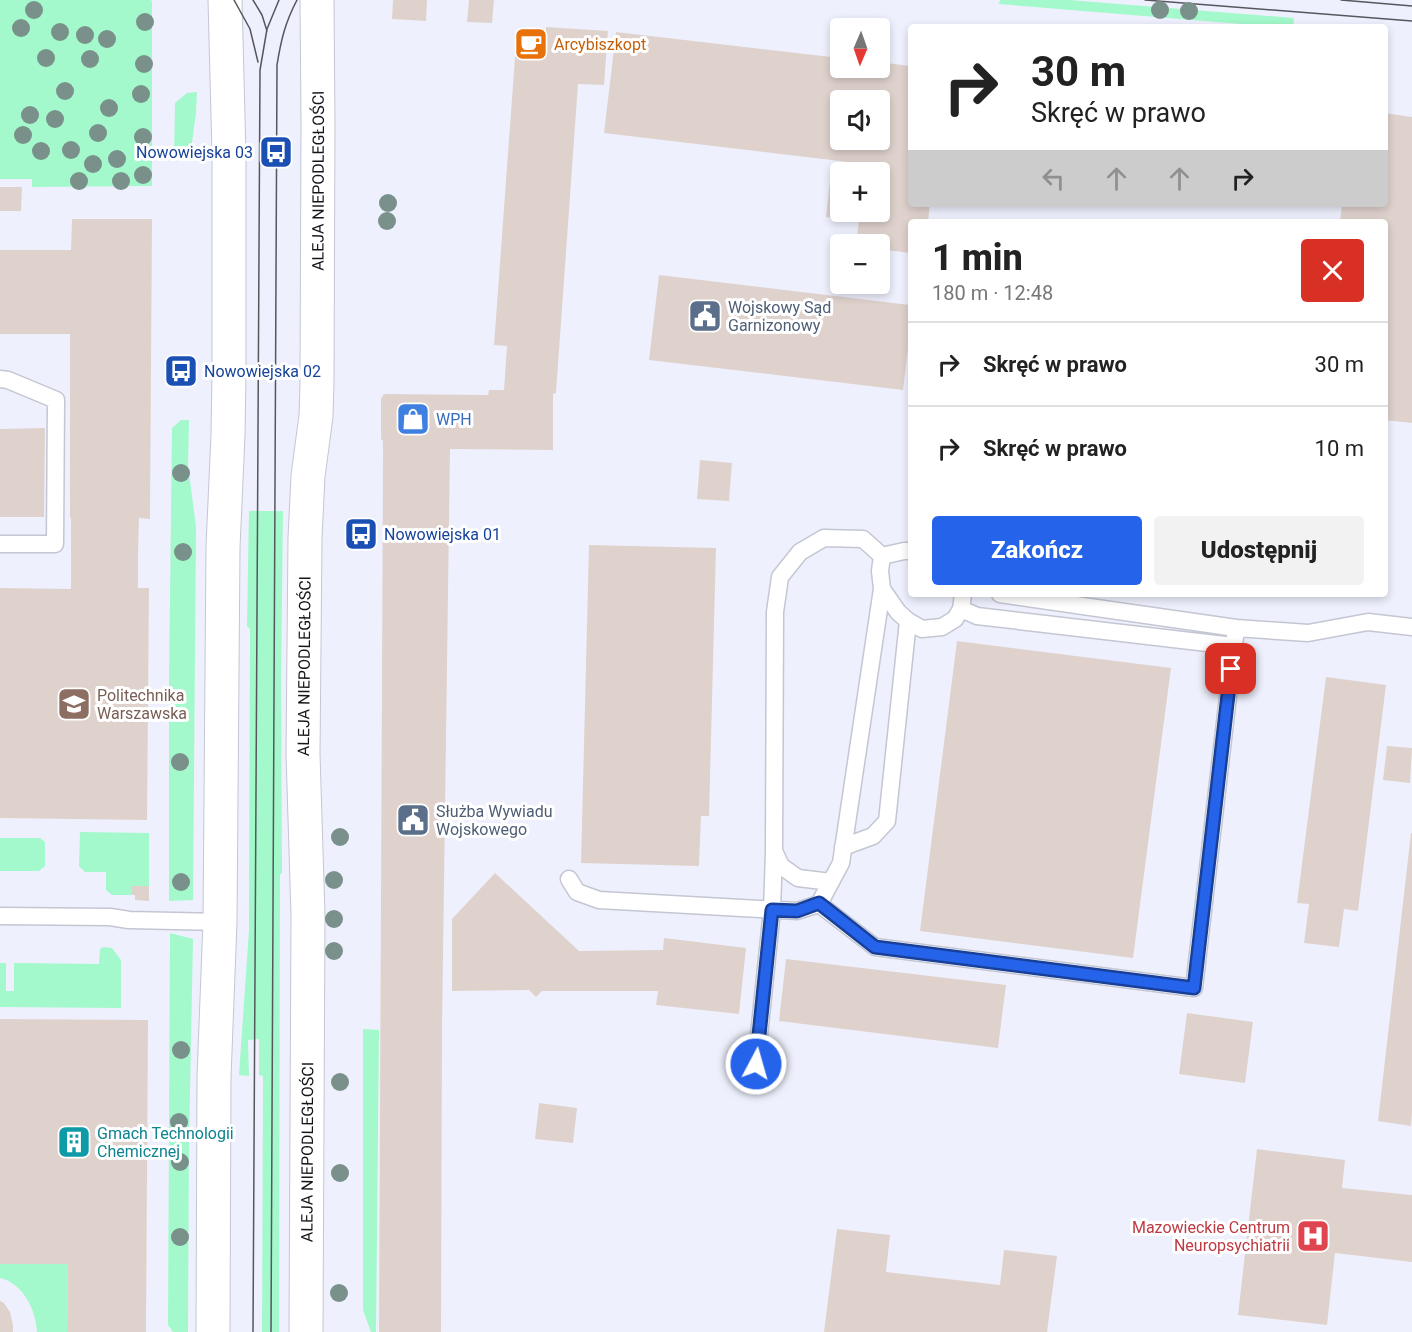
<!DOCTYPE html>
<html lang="pl">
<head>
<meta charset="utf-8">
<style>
	:root { --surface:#fff; --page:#f2f2f2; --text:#222; --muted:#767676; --line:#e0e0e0; --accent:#2563eb }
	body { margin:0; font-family:Roboto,sans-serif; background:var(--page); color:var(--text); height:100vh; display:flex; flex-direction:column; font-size:22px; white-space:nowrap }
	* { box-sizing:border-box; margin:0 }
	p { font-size:20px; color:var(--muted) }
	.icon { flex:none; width:33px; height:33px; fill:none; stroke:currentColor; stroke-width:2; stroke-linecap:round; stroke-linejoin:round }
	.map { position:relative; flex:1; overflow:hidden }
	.sheet { position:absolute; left:908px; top:219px; width:480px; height:378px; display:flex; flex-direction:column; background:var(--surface); border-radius:6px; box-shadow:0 3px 9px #0003 }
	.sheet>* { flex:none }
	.guide { position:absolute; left:908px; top:24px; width:480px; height:183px; border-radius:6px; box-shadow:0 3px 9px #0003; background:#fff; color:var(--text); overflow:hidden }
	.needle { width:39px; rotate:182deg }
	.tools { position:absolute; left:830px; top:18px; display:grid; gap:12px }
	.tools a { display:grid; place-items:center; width:60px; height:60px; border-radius:6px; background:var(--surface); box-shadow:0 3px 9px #0003; font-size:30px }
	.pin { position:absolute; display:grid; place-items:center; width:51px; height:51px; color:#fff; margin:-26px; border-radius:12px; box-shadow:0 3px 9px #0006 }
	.me { position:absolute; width:66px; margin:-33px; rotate:6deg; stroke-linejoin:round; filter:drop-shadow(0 0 4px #0008) }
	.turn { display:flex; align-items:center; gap:21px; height:126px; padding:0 24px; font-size:27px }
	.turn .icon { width:78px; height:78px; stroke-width:2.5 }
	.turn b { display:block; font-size:42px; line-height:51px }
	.lanes { display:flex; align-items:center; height:57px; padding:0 24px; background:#0003; justify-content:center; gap:30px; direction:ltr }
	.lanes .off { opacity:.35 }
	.round { display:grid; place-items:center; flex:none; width:63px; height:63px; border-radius:6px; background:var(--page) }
	.summary { display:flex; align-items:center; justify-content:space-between; height:102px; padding:0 24px }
	h1 { font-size:36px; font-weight:800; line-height:45px }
	.cta { display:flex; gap:12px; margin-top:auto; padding:12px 24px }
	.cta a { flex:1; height:69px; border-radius:6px; background:var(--accent); color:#fff; font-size:24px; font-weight:800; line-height:69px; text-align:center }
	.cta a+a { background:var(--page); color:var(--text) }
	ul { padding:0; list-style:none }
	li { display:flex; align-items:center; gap:18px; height:84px; padding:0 24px; border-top:2px solid var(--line) }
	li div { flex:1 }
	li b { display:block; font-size:22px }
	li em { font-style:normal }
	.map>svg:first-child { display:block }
	.green { fill:#a3f9cb }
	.building { fill:#dfd2cd; fill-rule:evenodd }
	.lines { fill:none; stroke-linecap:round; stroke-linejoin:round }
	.lane-casing { stroke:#c4c6d2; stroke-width:19 }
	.secondary-casing { stroke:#c4c6d2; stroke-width:35 }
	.lane { stroke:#fff; stroke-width:16 }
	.secondary { stroke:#fff; stroke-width:33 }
	.tram { stroke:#55575d; stroke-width:1.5 }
	.tree { fill:#7a908b }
	.route-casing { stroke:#184099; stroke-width:15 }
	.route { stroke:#2563eb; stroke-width:10 }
	.labels { text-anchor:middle; stroke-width:6; stroke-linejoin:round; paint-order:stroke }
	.food-label { font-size:16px; fill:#c56008; stroke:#fff; text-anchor:start }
	.transit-label { font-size:16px; fill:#164399; stroke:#fff; text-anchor:start }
	.street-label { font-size:16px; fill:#141519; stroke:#fff }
	.service-label { font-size:16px; fill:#4e5e75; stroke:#fff; text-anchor:start }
	.shop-label { font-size:16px; fill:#366cbe; stroke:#fff; text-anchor:start }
	.education-label { font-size:16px; fill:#785e54; stroke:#fff; text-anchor:start }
	.culture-label { font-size:16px; fill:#0d838f; stroke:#fff; text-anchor:start }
	.health-label { font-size:16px; fill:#be3a42; stroke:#fff; text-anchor:end }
</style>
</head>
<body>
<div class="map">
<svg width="1412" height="1332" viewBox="0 0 1412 1332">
	<rect width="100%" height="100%" fill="#eef1fd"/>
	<path class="green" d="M0 0H151L152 2V186L32 187V179H0Z
		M1000 0H1069L1294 18 1293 27H1277L999 4Z
		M197 92 196 113 190 157H174L175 103 187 93Z
		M181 420H189L188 465 196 527 193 900 169 901V683L172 428Z
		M249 511H283L281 680 282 873 280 875 279 1332H262L263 1076 259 1075V1039L248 1040 249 1076 239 1075 249 930 250 629 247 626Z
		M80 832 149 833V886H132L131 895H112L106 890V872H85L79 866Z
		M0 838H40L45 842V866L39 871H0Z
		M170 933 193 939 189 1144 188 1332H173L168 1325Z
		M103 947 112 948 121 960V1008L0 1007V963H6V991H14V963L99 964 100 949Z
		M363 1029 379 1030 376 1332H371L363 1310Z
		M0 1264H68L67 1332H37C36 1310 23 1283 0 1278Z"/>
	<path class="building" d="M393 0H427L426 21 392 19Z
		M469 0H494L492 23 467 22Z
		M546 27 608 31 604 85 578 84 556 393 553 394V450L450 449 442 1030 441 1332H379L383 457V441L381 439V399L383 395 386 394 488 395 489 390H504L507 346 494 345 517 30 546 32Z
		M616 32 840 58V68H879V62L910 66V204H930L928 222H910V253L879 249V244H856L859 221 826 217 830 181 840 183V212H879V172H864L865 164 604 133ZM840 100H879V140H840Z
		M1384 113 1412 117V423L1384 420V222H1340L1342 204H1384Z
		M0 187H22L21 211H0Z
		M72 219H152L150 519 139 518 138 554V588H149L147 820 0 818V588L71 589V518H70V334H0V250H71Z
		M659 275 910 305V332L903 390 649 360Z
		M45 428 44 517H0V429Z
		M700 460 732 463 729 501 697 499Z
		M589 545 716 548 709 816H701L699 866 581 863Z
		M957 641 1171 668 1133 958 920 931Z
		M1326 677 1386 685 1358 911 1344 909 1339 947 1304 943 1309 904 1297 903Z
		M1387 746 1412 748 1410 783 1383 780Z
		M1411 833H1412V1111L1411 1126 1378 1121Z
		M495 873 579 951 663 950 664 938 746 948 739 1014 656 1005 658 991H542L536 997 529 990 452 991V919Z
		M132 886H149V901L135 900V895H131Z
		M786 959 1006 985 998 1048 779 1021Z
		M1187 1013 1253 1022 1245 1083 1179 1074Z
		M0 1019 148 1020 146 1332H67L68 1264H0Z
		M539 1103 577 1108 573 1143 535 1139Z
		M1257 1149 1345 1160 1342 1188 1412 1195V1262L1335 1253 1327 1325 1238 1315Z
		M837 1229 890 1235 886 1272 1000 1285 1004 1250 1057 1256 1047 1332H824Z
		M0 1301 4 1303 10 1312 13 1325V1332H0Z"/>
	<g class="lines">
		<defs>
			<path id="lane" d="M0 379 8 380 56 400 55 544H0
				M882 556 880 571 882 589 898 612 908 621 922 629 942 627 955 619 961 609 963 594
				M882 556 904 551H910
				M882 589 841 863 819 904 875 947 1194 988 1236 628 1308 633 1368 622 1412 627
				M1000 594 1236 628
				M961 609 977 616 1233 646
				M843 847 873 836 887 821 908 621
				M569 879 577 892 599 900 797 911 819 904
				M831 882 798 878 781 866 774 851 775 612 780 577 800 552 824 538 863 539 882 556
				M0 916 110 917 129 920 220 922
				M756 1064 772 910 774 852"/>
			<g id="secondary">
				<path d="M213 1332 214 1077 220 922 223 547 228 435 229 373V155L225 0"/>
				<path id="s1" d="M306 1332 308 915 303 754 305 538 308 476 316 416 317 383 318 123 317 0"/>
			</g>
		</defs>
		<use href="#lane" class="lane-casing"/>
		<use href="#secondary" class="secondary-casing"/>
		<use href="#lane" class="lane"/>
		<use href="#secondary" class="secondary"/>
		<path class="tram" d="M234 0 250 29 258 62
			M253 0 262 15 267 31
			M1145 0 1412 21
			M1341 0 1412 6
			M253 1332 260 70 267 29 279 0
			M271 1332 277 65C281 40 285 23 297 0"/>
	</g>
	<g class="tree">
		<circle cx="34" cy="10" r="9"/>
		<circle cx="1160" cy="10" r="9"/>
		<circle cx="1189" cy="11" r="9"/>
		<circle cx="145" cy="22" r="9"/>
		<circle cx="21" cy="28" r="9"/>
		<circle cx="60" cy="32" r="9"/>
		<circle cx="85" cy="35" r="9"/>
		<circle cx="107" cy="39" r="9"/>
		<circle cx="46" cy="58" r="9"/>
		<circle cx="90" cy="59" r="9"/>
		<circle cx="144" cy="64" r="9"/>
		<circle cx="65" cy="91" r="9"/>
		<circle cx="141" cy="94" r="9"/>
		<circle cx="109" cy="108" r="9"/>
		<circle cx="30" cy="115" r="9"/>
		<circle cx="55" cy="119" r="9"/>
		<circle cx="98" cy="133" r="9"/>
		<circle cx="23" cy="135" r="9"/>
		<circle cx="143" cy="137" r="9"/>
		<circle cx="71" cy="150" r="9"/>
		<circle cx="41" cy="151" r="9"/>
		<circle cx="117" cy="159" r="9"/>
		<circle cx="93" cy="164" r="9"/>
		<circle cx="143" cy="175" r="9"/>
		<circle cx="79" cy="181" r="9"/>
		<circle cx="121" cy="181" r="9"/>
		<circle cx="388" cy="203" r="9"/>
		<circle cx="387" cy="221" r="9"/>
		<circle cx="181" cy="473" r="9"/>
		<circle cx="183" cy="552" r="9"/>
		<circle cx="180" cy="762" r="9"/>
		<circle cx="340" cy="837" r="9"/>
		<circle cx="334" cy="880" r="9"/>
		<circle cx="181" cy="882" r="9"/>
		<circle cx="334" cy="919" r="9"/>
		<circle cx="334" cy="951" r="9"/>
		<circle cx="181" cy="1050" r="9"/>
		<circle cx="340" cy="1082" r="9"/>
		<circle cx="179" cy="1122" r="9"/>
		<circle cx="180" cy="1162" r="9"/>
		<circle cx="340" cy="1173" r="9"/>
		<circle cx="180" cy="1237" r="9"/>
		<circle cx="339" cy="1293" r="9"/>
	</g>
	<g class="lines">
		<defs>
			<path id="route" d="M756 1064 772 910 797 911 819 903 875 947 1194 988 1231 669"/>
		</defs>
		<use href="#route" class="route-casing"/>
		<use href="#route" class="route"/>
	</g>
	<defs>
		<symbol id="cafe-square" viewBox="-11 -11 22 22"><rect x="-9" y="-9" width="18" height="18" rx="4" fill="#e8710a" stroke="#fff"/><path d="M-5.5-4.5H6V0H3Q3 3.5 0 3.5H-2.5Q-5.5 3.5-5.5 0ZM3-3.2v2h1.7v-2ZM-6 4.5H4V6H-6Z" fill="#fff"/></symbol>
		<symbol id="bus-square" viewBox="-11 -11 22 22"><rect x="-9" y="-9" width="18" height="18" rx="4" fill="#1a4fb4" stroke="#fff"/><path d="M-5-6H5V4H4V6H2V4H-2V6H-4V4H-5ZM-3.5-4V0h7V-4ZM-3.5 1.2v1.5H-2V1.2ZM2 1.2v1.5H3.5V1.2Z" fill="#fff"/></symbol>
		<symbol id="civic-square" viewBox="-11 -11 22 22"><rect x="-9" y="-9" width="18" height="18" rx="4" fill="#5c6f8a" stroke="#fff"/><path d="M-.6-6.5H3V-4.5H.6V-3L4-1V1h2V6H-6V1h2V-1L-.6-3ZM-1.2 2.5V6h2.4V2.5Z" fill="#fff"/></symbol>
		<symbol id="shop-square" viewBox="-11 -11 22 22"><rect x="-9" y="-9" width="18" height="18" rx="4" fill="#3f7fe0" stroke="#fff"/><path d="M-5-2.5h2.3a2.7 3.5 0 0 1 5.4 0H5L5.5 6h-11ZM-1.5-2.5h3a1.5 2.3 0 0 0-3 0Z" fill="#fff"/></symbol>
		<symbol id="university-square" viewBox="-11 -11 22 22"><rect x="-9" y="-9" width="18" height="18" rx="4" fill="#8d6e63" stroke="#fff"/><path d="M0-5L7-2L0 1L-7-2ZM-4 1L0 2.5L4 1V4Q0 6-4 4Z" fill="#fff"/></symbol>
		<symbol id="building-square" viewBox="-11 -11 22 22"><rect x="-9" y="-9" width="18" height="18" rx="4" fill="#0f9aa8" stroke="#fff"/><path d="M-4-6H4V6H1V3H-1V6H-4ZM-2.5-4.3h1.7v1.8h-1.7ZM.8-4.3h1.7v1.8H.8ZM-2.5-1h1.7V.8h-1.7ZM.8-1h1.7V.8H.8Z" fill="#fff"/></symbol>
		<symbol id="hospital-square" viewBox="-11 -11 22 22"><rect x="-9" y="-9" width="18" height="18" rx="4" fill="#e0444e" stroke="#fff"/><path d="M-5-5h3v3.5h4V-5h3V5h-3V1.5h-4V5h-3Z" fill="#fff"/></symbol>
	</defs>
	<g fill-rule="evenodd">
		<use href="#cafe-square" x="512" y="25" width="38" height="38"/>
		<use href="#bus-square" x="257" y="133" width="38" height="38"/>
		<use href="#civic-square" x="686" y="297" width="38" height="38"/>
		<use href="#bus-square" x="162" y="352" width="38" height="38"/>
		<use href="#shop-square" x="394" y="400" width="38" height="38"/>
		<use href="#bus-square" x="342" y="515" width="38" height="38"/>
		<use href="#university-square" x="55" y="685" width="38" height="38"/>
		<use href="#civic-square" x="394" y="801" width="38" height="38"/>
		<use href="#building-square" x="55" y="1123" width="38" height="38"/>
		<use href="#hospital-square" x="1294" y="1217" width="38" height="38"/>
	</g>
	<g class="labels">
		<g class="food-label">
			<text x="554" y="50">Arcybiszkopt</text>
		</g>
		<g class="transit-label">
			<text x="253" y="158" text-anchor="end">Nowowiejska 03</text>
			<text x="204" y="377">Nowowiejska 02</text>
			<text x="384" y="540">Nowowiejska 01</text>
		</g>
		<g class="street-label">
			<text dy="6" stroke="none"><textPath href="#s1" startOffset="1152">ALEJA NIEPODLEGŁOŚCI</textPath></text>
			<text dy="6" stroke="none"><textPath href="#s1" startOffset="666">ALEJA NIEPODLEGŁOŚCI</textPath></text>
			<text dy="6" stroke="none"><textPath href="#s1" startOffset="180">ALEJA NIEPODLEGŁOŚCI</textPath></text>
		</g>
		<g class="service-label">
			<text x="728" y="313">Wojskowy Sąd<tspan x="728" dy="18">Garnizonowy</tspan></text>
			<text x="436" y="817">Służba Wywiadu<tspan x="436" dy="18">Wojskowego</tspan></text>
		</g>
		<g class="shop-label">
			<text x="436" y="425">WPH</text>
		</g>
		<g class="education-label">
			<text x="97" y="701">Politechnika<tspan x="97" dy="18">Warszawska</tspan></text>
		</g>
		<g class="culture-label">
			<text x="97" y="1139">Gmach Technologii<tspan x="97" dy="18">Chemicznej</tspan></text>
		</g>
		<g class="health-label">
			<text x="1290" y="1233">Mazowieckie Centrum<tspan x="1290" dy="18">Neuropsychiatrii</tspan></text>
		</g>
	</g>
</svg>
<div class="tools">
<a><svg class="needle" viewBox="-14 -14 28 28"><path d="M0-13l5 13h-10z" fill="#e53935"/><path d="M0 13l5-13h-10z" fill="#767676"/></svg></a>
<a><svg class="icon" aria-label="sound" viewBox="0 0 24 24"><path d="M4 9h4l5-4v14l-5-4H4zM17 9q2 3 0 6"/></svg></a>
<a>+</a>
<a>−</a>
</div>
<div class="pin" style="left:1231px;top:669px;background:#d93025"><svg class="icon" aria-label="arrive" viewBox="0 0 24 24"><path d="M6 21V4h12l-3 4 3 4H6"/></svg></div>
<svg class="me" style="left:756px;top:1064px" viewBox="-20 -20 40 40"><circle r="17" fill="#2563eb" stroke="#fff" stroke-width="3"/><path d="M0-11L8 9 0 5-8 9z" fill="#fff"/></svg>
<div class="guide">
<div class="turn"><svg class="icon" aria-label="right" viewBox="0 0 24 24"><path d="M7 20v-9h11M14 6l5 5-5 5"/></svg><div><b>30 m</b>Skręć w prawo</div></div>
<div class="lanes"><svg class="icon off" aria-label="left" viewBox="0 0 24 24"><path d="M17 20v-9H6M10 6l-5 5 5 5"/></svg><svg class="icon off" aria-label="ahead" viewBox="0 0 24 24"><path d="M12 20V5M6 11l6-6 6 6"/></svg><svg class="icon off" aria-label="ahead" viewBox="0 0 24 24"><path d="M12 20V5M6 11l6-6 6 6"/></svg><svg class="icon" aria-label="right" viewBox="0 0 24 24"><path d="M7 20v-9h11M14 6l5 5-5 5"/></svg></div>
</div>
<section class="sheet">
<div class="summary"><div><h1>1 min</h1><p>180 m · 12:48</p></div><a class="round" style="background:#d93025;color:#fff"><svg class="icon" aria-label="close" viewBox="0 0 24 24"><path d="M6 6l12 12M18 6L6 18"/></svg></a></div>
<ul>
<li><svg class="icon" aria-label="right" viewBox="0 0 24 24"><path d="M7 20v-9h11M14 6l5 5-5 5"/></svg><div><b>Skręć w prawo</b></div><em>30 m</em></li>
<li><svg class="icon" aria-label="right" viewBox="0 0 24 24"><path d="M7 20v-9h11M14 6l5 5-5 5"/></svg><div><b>Skręć w prawo</b></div><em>10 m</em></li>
</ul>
<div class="cta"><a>Zakończ</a><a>Udostępnij</a></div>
</section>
</div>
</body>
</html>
